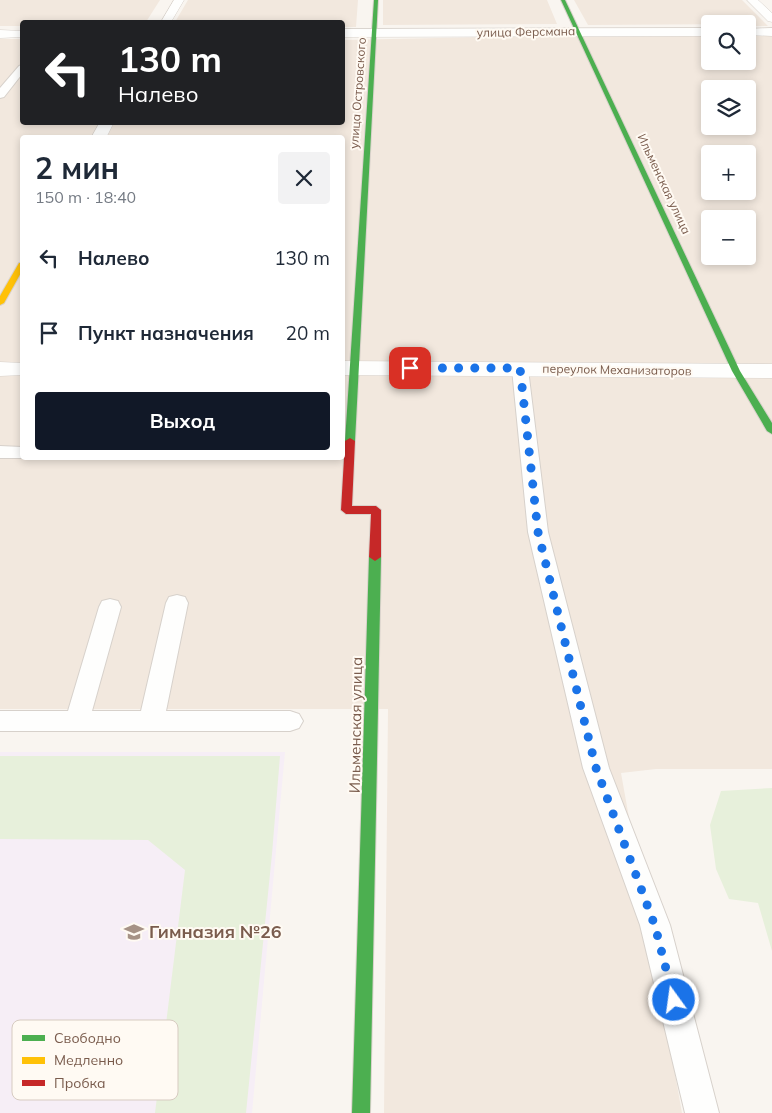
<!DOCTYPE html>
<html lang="ru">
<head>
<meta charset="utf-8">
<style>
	:root { --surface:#fff; --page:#f2f2f3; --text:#1f2937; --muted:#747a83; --accent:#111827 }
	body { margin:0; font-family:Mulish,sans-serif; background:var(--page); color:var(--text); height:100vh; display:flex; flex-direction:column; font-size:19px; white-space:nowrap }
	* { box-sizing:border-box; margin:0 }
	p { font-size:16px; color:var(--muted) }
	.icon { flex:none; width:28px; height:28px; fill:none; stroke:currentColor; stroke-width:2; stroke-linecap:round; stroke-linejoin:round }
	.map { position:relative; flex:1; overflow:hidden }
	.details { position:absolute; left:20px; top:135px; width:325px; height:325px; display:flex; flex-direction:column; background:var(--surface); border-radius:5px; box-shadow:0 2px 8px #0003 }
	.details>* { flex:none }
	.hud { position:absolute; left:20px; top:20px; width:325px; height:105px; border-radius:5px; box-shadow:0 2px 8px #0003; background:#202124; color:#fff; overflow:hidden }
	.controls { position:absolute; left:701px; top:15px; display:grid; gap:10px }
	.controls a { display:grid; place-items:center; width:55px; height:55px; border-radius:5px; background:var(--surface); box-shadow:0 2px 8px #0003; font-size:25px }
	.pin { position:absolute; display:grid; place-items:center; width:42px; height:42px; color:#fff; margin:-21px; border-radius:10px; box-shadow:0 2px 8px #0006 }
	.me { position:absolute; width:55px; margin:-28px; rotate:346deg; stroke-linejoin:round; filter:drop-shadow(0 0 4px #0008) }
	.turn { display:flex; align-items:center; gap:18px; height:105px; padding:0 15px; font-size:22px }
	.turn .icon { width:65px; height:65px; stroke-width:2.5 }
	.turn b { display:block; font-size:35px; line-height:42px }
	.round { display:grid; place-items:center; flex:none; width:52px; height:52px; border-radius:5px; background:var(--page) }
	.overview { display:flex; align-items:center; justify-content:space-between; height:85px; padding:0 15px }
	h1 { font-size:30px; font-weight:700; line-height:38px }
	.action { display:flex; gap:10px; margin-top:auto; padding:10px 15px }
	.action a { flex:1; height:58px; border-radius:5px; background:var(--accent); color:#fff; font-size:20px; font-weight:700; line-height:58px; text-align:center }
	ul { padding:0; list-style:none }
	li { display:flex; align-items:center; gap:15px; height:75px; padding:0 15px }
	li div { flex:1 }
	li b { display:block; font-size:19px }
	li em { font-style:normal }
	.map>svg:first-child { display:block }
	.residential { fill:#f2e8de; fill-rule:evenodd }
	.education { fill:#f6eef6 }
	.green { fill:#e7f0db }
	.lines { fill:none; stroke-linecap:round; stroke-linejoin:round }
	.lane-casing { stroke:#d7d1cb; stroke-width:2 }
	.street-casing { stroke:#d7d1cb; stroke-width:1 }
	.fast-casing { stroke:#d9d2cb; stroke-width:2 }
	.slow-casing { stroke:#d9d2cb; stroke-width:2 }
	.jam-casing { stroke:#d9d2cb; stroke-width:2 }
	.lane { fill:#fefefd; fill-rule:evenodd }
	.street { fill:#fefefd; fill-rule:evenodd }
	.fast { fill:#4caf50; fill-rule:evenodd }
	.slow { fill:#ffc107; fill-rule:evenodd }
	.jam { fill:#c62828; fill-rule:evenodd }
	.route { stroke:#1a73e8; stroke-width:9; stroke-dasharray:0 16.2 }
	.labels { text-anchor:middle; stroke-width:4; stroke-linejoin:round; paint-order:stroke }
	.far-street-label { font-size:12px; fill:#7a5c4d; stroke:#fffaf3 }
	.street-label { font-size:15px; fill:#7a5c4d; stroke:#fffaf3 }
	.near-poi-label { font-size:18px; font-weight:bold; fill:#7a5c4d; stroke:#fffaf3; text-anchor:start }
	.key { fill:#fffaf3; stroke:#d7cbc1; stroke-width:1 }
	.key-label { font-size:14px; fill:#7a5c4d }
</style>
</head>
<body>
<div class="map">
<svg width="772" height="1113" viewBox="0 0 772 1113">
	<rect width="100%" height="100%" fill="#f9f5f0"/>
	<path class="residential" d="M0 0H160L146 22H22V26H0Z
		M188 0H358L356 27H343L342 22H175Z
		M383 0H547L557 24 383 25Z
		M574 0H742L768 26H748V24L588 25Z
		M587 35H710V61H748V35H772V769H656L621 773 682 1113H384L388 709H0V39H22V122H342L343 40ZM710 89H748V126H710ZM22 138H342V458H22ZM710 154H748V191H710ZM710 219H748V256H710Z"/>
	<path class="education" d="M0 752H285L252 1113H0Z"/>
	<path class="green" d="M0 756H280L272 854 246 1113H155L185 870 148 840 0 839Z
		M772 788V951L758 903 729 899 716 869 710 825 721 791Z"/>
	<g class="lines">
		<defs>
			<path id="lane" d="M22 65V74L4 97 0 98V88L19 66Z
				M520 364 526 365 528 369 548 532 609 768 670 925 719 1113H685L640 925 583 768 528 532 512 369 514 365Z
				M0 446 22 447V458H27H0Z
				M177 595 185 597 188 603 166 711H290L299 714 303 721 299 728 290 731H0V711H68L99 607 102 601 110 599 118 601 121 607 92 711H141L166 603 169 597Z"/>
			<path id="street" d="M174 0H184L171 22H161Z
				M747 0H758L772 13V22L768 21Z
				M710 28V36L342 37V29Z
				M772 28V36L748 35V29Z
				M0 30 22 31V37L0 38Z
				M100 122H114L106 138H91Z
				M342 361 772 364V378L342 375Z
				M0 362 22 363V375L0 376Z"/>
			<path id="fast" d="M374 0H378L355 441 350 444 345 441Z
				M561 0H565L740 371 772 423V434L767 431 732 371Z
				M375 553 381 557 370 1113H352L369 557Z"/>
			<path id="slow" d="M19 263H22V271L4 303 0 305V296Z"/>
			<path id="jam" d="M350 438 355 441 352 506H376L381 510V557L375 561 369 557 371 514H346L341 510 345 441Z"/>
		</defs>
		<use href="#lane" class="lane-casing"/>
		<use href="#street" class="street-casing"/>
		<use href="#fast" class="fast-casing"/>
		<use href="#slow" class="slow-casing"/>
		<use href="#jam" class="jam-casing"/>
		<use href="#lane" class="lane"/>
		<use href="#street" class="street"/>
		<use href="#fast" class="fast"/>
		<use href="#slow" class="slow"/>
		<use href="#jam" class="jam"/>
	</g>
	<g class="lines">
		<path class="route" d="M410 368H520L538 532 587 732 596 768 655 926 674 1000"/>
	</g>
	<defs>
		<symbol id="school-bare" viewBox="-9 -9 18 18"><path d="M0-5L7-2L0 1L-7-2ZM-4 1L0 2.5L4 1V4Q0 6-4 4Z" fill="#a69286" stroke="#fffaf3" stroke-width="2.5" paint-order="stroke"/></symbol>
	</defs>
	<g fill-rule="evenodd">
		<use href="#school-bare" x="120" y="918" width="28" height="28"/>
	</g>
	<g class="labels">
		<g class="far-street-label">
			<text transform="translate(526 32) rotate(-1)" y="4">улица Ферсмана</text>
			<text transform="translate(358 93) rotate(-86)" y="4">улица Островского</text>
			<text transform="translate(664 184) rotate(65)" y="4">Ильменская улица</text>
			<text transform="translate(617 370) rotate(1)" y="4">переулок Механизаторов</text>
		</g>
		<g class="street-label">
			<text transform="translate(356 725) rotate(-89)" y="5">Ильменская улица</text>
		</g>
		<g class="near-poi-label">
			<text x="149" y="938">Гимназия №26</text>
		</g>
	</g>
	<rect x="12" y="1020" width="166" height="80" rx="8" class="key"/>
	<rect x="22" y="1035" width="23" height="6" fill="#4caf50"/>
	<rect x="22" y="1057" width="23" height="7" fill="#ffc107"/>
	<rect x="22" y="1080" width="23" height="6" fill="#c62828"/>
	<g class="key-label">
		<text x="54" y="1043">Свободно</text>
		<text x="54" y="1065">Медленно</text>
		<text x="54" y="1088">Пробка</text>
	</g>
</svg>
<div class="controls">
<a><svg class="icon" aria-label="search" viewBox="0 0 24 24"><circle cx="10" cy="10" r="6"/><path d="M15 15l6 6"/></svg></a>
<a><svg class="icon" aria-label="layers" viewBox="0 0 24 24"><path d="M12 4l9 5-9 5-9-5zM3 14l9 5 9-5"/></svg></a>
<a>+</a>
<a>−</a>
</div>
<div class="pin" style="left:410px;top:368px;background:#d93025"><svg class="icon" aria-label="arrive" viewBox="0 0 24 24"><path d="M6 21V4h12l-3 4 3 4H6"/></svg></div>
<svg class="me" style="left:674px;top:1000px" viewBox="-20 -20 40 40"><circle r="17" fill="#1a73e8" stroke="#fff" stroke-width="3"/><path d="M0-11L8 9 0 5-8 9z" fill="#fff"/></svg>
<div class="hud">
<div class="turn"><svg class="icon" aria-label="left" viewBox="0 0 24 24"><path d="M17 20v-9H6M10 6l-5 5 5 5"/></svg><div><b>130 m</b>Налево</div></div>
</div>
<section class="details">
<div class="overview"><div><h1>2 мин</h1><p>150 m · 18:40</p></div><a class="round"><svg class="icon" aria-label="close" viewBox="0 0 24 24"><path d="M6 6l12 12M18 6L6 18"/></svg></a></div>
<ul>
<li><svg class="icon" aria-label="left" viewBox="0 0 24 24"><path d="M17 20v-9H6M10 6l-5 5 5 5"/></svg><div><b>Налево</b></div><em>130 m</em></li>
<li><svg class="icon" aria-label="arrive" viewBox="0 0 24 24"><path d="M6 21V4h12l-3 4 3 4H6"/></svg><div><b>Пункт назначения</b></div><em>20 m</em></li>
</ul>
<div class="action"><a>Выход</a></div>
</section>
</div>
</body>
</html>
